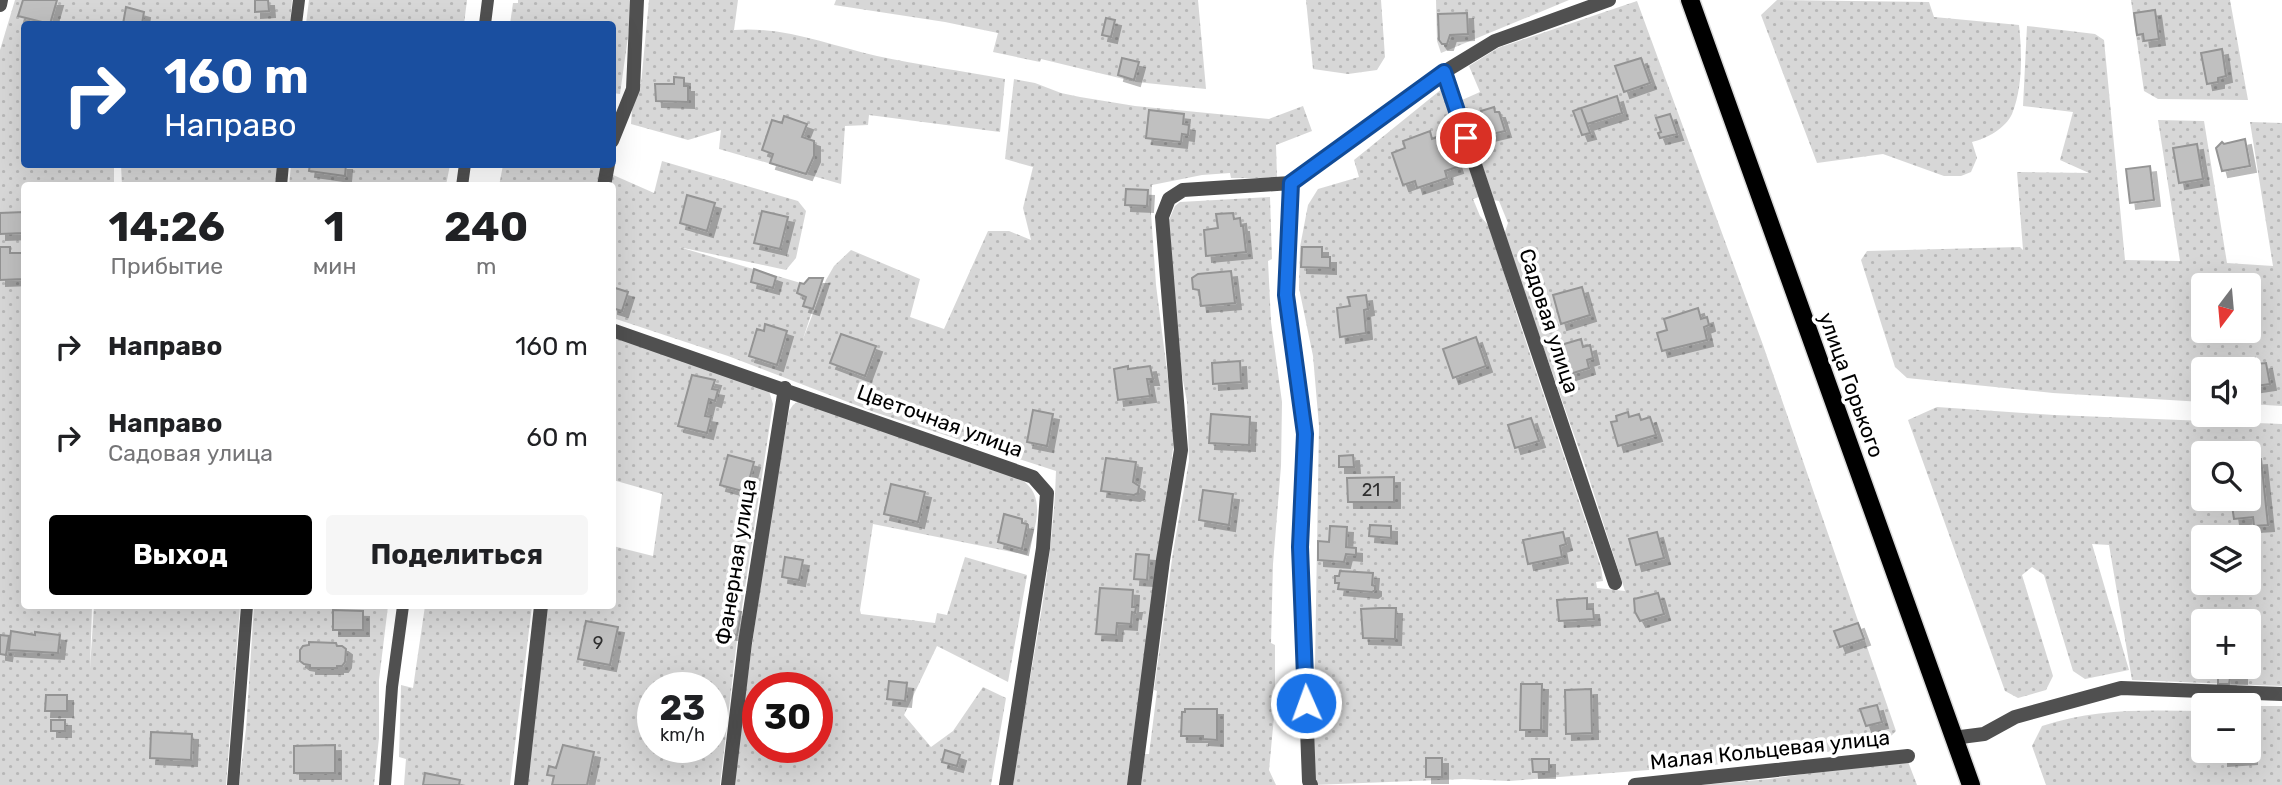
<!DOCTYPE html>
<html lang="ru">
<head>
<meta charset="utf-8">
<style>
	:root { --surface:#fff; --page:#f6f6f6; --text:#202124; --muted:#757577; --accent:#000 }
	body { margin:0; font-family:Rubik,sans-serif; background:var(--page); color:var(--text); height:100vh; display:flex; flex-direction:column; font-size:26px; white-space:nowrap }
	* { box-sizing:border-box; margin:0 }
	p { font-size:23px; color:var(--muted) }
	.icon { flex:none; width:38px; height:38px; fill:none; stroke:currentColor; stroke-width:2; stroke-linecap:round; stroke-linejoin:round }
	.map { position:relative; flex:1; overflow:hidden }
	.details { position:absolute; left:21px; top:182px; width:595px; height:427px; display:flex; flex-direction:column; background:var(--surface); border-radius:7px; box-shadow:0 7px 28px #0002 }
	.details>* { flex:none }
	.top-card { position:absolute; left:21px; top:21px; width:595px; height:147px; border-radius:7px; box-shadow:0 7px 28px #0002; background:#1a4fa0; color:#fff; overflow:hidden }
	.needle { width:46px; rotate:196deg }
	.fabs { position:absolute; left:2191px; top:273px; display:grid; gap:14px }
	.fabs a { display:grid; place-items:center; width:70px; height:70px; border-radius:7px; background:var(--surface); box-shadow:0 7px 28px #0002; font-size:35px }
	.speed { position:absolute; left:637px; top:672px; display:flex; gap:14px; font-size:35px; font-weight:700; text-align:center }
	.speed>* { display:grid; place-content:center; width:91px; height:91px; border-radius:50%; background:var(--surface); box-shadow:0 7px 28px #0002; line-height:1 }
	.speed small { font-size:18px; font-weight:400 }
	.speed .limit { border:10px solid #d22; background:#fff; color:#111 }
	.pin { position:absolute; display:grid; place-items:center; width:60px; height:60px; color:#fff; margin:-30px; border:4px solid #fff; border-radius:50%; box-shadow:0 2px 7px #0007 }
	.me { position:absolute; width:77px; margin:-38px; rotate:358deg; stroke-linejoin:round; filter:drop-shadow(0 0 5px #0008) }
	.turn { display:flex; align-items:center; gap:24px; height:147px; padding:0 28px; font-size:32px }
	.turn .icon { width:91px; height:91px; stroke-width:2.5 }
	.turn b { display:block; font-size:49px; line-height:60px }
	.eta { display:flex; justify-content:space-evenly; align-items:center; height:119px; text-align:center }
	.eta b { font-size:42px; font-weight:700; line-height:49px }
	.button { display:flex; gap:14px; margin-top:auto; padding:14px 28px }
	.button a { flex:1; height:80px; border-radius:7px; background:var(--accent); color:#fff; font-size:28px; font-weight:700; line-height:80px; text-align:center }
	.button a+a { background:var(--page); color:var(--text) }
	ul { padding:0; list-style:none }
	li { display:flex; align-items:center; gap:21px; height:91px; padding:0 28px }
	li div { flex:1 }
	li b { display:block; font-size:26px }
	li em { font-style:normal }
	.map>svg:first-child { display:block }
	.park { fill:url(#park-dots); fill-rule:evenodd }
	.building { fill:#c0c0c0; stroke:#949494; stroke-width:2; filter:url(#shadow) }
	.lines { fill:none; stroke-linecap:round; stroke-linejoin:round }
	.primary-casing { stroke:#dbdbdb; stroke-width:21 }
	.service { stroke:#505050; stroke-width:12 }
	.minor { stroke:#505050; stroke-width:14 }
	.tertiary { stroke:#505050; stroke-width:14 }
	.primary { stroke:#000; stroke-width:18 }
	.route-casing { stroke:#114b97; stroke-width:18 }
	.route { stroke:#1a73e8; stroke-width:12 }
	.labels { text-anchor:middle; stroke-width:7; stroke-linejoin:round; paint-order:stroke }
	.number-label { font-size:18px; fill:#303030 }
	.street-label { font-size:21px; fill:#000; stroke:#fff }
</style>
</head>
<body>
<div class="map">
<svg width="2282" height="785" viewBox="0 0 2282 785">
	<defs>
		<pattern id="park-dots" width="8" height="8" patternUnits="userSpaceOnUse" patternTransform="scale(1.75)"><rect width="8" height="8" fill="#d7d7d7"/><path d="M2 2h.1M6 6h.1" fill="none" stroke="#b7b7b7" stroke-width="1.8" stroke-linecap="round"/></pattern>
		<filter id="shadow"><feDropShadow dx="6" dy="6" stdDeviation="0" flood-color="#0004"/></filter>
	</defs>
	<rect width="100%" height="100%" fill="#fff"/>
	<path class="park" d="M15 0H292L290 24H24V164L114 165V185L24 186V606H92L90 669 94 606H240L226 785H0V50Z
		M309 0H467L464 24H306Z
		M518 0H631V15L620 94 613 93 612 24H510L513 3H518Z
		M649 0H738L734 30C784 26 829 45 877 56 919 65 962 71 1005 79L1000 132 869 115 868 125 845 126 841 184 719 149 721 130 688 140 631 124 633 96 637 84H641Z
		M836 0H1198L1206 89 1136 82 1041 59 1040 62 993 52 998 33 945 22 834 5Z
		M1306 0H1381L1385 57 1377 70 1348 74 1313 69Z
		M1436 0H1569L1441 53 1437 41Z
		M1777 0 1929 2 1934 17 2019 25C2022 53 2023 87 2012 114 2006 128 1986 139 1972 142L1977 158 1971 172 1961 176H1944L1883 154 1817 163 1761 15Z
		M2131 0H2230L2248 100 2158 99 2144 91Z
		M1637 1 1763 345 1896 731 1885 742 1853 749 1713 765 1509 781 1464 779 1313 785 1319 426 1313 356 1299 288 1300 247 1308 205 1318 189 1359 177 1354 160 1443 88 1479 197 1473 199 1480 216 1490 227 1516 312 1601 567 1603 581 1596 582 1597 588 1625 591 1585 466 1504 235 1508 223 1499 201 1493 200 1462 100 1480 92 1469 66 1498 48Z
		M2027 26 2095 34 2104 40 2125 260 2180 261 2158 120 2204 121 2227 263 2273 266 2250 122 2282 123V406L2249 404V369H2203V402L2053 393 1907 378 1895 367 1861 260 1867 251 2020 247 2023 250 2017 172 2089 173 2060 160 2073 112 2023 106ZM2203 285H2249V331H2203Z
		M1014 79 1035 83 1061 93 1080 97 1135 106 1269 119 1303 106 1312 131 1276 145 1277 178H1231L1230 173 1202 175 1152 185 1151 213 1156 285 1175 434 1127 785H1013C1027 680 1053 577 1056 471L874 412 728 356 613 318 612 186H609L611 174 654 193 662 161 798 201 806 211 796 258 786 270 679 247 804 284 809 278H823L803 339 826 280 834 266 851 250 920 279 910 317 944 329 988 231H1009L1031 240 1023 208 1033 167 1005 159Z
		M121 165H277L275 186 122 185Z
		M291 165H450L446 185 289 186Z
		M503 165H611L599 185 499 186Z
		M1270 197 1272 259 1268 261 1271 322 1282 402 1281 466 1273 564 1271 643 1275 645V706L1269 770 1276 785H1141L1145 754H1149L1157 691 1154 690 1173 552 1189 461 1187 402 1176 342 1169 220 1175 206 1180 202Z
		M613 337 768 388 773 404 737 640 720 785H526L546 606H612L613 546 653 556 662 494 613 480ZM653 688H712V747H653Z
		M799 401 1022 480C1048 497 1034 531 1027 555L873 524 860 610 861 614 935 623 937 613 947 615 965 557 1027 575 1008 682 937 646 904 715 931 747 953 731 983 687 1006 698 991 785H733C750 660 766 535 789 411L793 405ZM758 688H817V747H758Z
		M1937 407 2054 415 2282 424V686L2132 680 2109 545 2092 544 2129 670 2085 679 2073 671 2044 575 2032 567 2022 575 2053 676 2046 690 2018 698 2005 691 1908 420ZM2203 453H2249V499H2203ZM2203 537H2249V583H2203ZM2203 621H2249V667H2203Z
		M254 606H388L379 680V738L374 785H239L246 729Z
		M425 606H532L510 785H404L406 759 399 757 401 685 413 688Z
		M2249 706H2282V785H2046L2032 746 2042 726C2094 708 2147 710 2202 711L2203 751H2249Z
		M1907 759 1917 785H1701L1770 779Z"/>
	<path class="building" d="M23 0H57L50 24 18 16Z
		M255 0H268L269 11 255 12Z
		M126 7 144 12 142 24H123Z
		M2155 10 2159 39 2144 41 2143 34 2137 35 2134 13Z
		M1467 13 1468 34 1450 35 1447 44H1442L1439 40 1438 14Z
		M1106 18 1115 20 1111 37 1102 35Z
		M2222 49 2226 76 2218 78V82L2207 84 2201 53Z
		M1122 58 1139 62 1134 80 1118 75Z
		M1641 58 1650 83 1624 92 1615 66Z
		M674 77 684 78V86H688V102L656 101 655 84H674Z
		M1617 96 1622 113 1587 124 1581 108Z
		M1494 107 1495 112H1499L1505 131 1488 135 1481 111Z
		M1581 108 1590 133 1582 135 1573 111Z
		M1149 110 1184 114 1183 124 1189 125 1188 135 1182 134 1181 142 1146 138Z
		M1670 114 1677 134 1660 138 1658 133 1661 132 1656 118Z
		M784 116 807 124 802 137 814 141V156L806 174 770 163 773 154 762 150 772 120 782 123Z
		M1430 131 1432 139 1446 134 1457 167 1445 171 1447 178 1417 188 1415 181 1403 185 1392 153 1405 148 1403 141Z
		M2245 139 2250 166 2222 171 2216 148 2222 142 2224 144Z
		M2197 144 2203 179 2179 183 2173 148Z
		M310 164H346L345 176 309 171Z
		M2150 166 2154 200 2130 203 2126 169Z
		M1126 189 1148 190 1147 206 1125 205Z
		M687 195 715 203 707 231 680 223Z
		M762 211 788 217 780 249 754 243Z
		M24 212V233L0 234V213Z
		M1233 213 1234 219 1240 218 1241 226H1243L1246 252 1206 256 1204 230 1218 228 1216 214Z
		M0 247H10V253H24V279L0 280Z
		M1302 247H1322V257H1330V268L1301 267Z
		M754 269 776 277 773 288 751 282Z
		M1231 271 1235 303 1201 306 1199 290 1193 289 1192 278 1198 274Z
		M809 278H823L813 309 803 306 806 297 797 293 800 283 804 284Z
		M612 287 628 292 622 311 612 308Z
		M1582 287 1590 315 1561 324 1553 295Z
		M1366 295 1368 309 1364 310 1366 333 1340 337 1337 308 1350 306 1348 297Z
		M1698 308 1701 319 1707 317 1709 325 1704 327 1707 340 1662 351 1657 333 1667 330 1664 319Z
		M765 324 787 331 777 365 749 356 757 329 764 331Z
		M841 334 876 346 865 376 830 363Z
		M1476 337 1486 366 1453 378 1443 349Z
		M1581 339 1583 347 1590 345 1593 358 1587 360 1589 368 1570 374 1567 366 1562 367 1559 355 1563 353 1561 345Z
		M2255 358 2256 364 2266 363 2270 384 2249 387V369H2244L2242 360Z
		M1240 361 1241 382 1213 384 1212 363Z
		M1128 366V369L1150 366 1153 379H1147L1150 396 1118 400 1114 369Z
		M692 375 715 380 712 389 718 390 715 401 709 399 705 416 711 417 707 433 678 426Z
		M1033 410 1053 414 1047 446 1027 442Z
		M1628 412 1629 417 1639 414 1641 420 1650 417 1656 435 1618 446 1611 422 1617 421 1616 416Z
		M1211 414 1250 417 1249 445 1209 443Z
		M1531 418 1539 441 1515 448 1508 425Z
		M728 455 754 462 746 492 720 485Z
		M1353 455 1354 467H1339V456Z
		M1106 458 1136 462 1133 482 1139 486 1138 493 1134 495 1101 491Z
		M2261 459 2268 525 2254 526 2253 517 2234 519 2231 499H2249V460Z
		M1394 477V502H1348L1347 478Z
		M891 484 925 492 918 522 884 514Z
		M1203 490 1233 494 1229 525 1199 520Z
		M1004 514 1022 519V523L1027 524 1022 549 998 542Z
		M1370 525 1391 526V538L1369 536Z
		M1330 526 1347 527 1346 547 1356 548V555L1346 554 1344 562 1318 560V541L1329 542Z
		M1563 532 1566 544 1560 546 1562 557 1528 564 1523 540Z
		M1563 532 1566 544 1560 546 1562 557 1528 564 1523 540Z
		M1657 532 1664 558 1636 565 1629 539Z
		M1657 532 1664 558 1636 565 1629 539Z
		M1136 554 1149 555 1147 580 1134 579Z
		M785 557 803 560 799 580 782 577Z
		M1340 571 1373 573 1372 585 1375 586V590L1372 592 1338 589 1339 583H1335V576H1339Z
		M1100 588 1133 590 1132 607H1136L1135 613 1132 612 1131 624 1117 623 1116 635 1096 634Z
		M1658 593 1664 614 1640 621 1635 612 1634 599Z
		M1658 593 1664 614 1640 621 1635 612 1634 599Z
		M1587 598V609H1593L1594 619 1559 621 1557 600Z
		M724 608 741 612 737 635 720 632Z
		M1381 608H1396L1395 639 1363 638 1361 609Z
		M333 610 363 611V630H333Z
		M586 621 618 627 610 665 578 659Z
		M1858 623 1864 639 1840 647 1834 631Z
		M11 631 35 635V632L60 635 58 653 9 650Z
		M0 635 9 636 6 655 0 654Z
		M309 642 336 643 337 646H342L346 649 345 662 342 666H337V668H310V665L304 664 300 661V650L303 646 309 645Z
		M2218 667H2241V678H2230L2229 684H2218Z
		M889 681 907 683 905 701 887 699Z
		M1521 684H1542L1541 730H1520Z
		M1591 689 1592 733 1566 734 1565 690Z
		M46 695H67V711H45Z
		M1877 705 1882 722 1866 726 1860 709Z
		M1185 709H1217V740L1203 739V736H1181L1182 712H1185Z
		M51 720H65V731H51Z
		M2249 727 2251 758 2222 760V751H2249Z
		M151 732 192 734 191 760 150 758Z
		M335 745V773H294V746Z
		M563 745 594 752 587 785H552L554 776 547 775 549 766 556 768Z
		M945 750 960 755 957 766 942 762Z
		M1426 758H1442V777H1426Z
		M1532 759H1549V772H1533Z
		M425 773 460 780 459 785H423Z"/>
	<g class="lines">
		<defs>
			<path id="primary" d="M1690 0 1971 785"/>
		</defs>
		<use href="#primary" class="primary-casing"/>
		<path class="service" d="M296 24 299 0
			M485 24 488 0
			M281 186 283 164
			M462 186 465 164
			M233 785 247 606
			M385 785 392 687 403 606"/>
		<path class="minor" d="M1444 72 1615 583
			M612 141 633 89 637 0
			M1291 183 1286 295 1305 434 1300 547 1309 781 1311 785
			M604 186 608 164
			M612 330 1033 477 1047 493 1043 548 1006 785
			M1953 738 1984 734 2015 717 2121 688 2282 694
			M521 785 541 606
			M728 785 745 643 785 388
			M1134 785 1163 560 1181 450 1162 217 1169 199 1183 190 1291 183 1444 72 1495 41 1609 0
			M1635 785 1908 756"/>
		<path class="tertiary" d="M0 5 1 0"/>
		<use href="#primary" class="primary"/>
	</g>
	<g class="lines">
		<defs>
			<path id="route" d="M1306 703 1300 547 1305 434 1286 295 1291 183 1444 72 1466 138"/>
		</defs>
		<use href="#route" class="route-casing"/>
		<use href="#route" class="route"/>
	</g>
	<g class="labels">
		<g class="number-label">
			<text x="1371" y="496">21</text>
			<text x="598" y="649">9</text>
		</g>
		<g class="street-label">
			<text transform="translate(1549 321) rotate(72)" y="7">Садовая улица</text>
			<text transform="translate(1851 385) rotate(70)" y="7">улица Горького</text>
			<text transform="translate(940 421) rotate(20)" y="7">Цветочная улица</text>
			<text transform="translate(736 562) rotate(-81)" y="7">Фанерная улица</text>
			<text transform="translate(1770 750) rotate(-6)" y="7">Малая Кольцевая улица</text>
		</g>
	</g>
</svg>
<div class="fabs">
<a><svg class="needle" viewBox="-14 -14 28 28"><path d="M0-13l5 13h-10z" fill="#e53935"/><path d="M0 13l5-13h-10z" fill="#757577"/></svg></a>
<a><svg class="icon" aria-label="sound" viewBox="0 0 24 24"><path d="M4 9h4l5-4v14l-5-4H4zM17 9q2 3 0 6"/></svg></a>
<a><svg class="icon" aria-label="search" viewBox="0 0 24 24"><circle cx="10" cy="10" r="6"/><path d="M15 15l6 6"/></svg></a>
<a><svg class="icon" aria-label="layers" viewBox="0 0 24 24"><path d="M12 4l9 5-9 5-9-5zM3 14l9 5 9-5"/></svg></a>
<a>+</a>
<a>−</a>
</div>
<div class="speed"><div>23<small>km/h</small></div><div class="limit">30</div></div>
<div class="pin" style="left:1466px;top:138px;background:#d93025"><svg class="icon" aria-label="arrive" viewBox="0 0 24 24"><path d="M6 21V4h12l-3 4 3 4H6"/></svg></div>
<svg class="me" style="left:1306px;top:703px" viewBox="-20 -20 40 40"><circle r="17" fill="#1a73e8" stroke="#fff" stroke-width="3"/><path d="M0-11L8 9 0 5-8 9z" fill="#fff"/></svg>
<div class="top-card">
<div class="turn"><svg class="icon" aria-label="right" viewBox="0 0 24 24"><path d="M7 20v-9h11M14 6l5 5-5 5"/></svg><div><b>160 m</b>Направо</div></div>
</div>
<section class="details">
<div class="eta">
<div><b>14:26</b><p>Прибытие</p></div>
<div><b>1</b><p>мин</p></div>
<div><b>240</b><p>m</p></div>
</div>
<ul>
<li><svg class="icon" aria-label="right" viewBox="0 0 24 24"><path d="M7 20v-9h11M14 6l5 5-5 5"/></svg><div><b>Направо</b></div><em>160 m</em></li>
<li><svg class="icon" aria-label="right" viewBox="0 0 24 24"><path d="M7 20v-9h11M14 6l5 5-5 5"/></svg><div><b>Направо</b><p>Садовая улица</p></div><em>60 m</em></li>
</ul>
<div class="button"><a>Выход</a><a>Поделиться</a></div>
</section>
</div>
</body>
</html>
